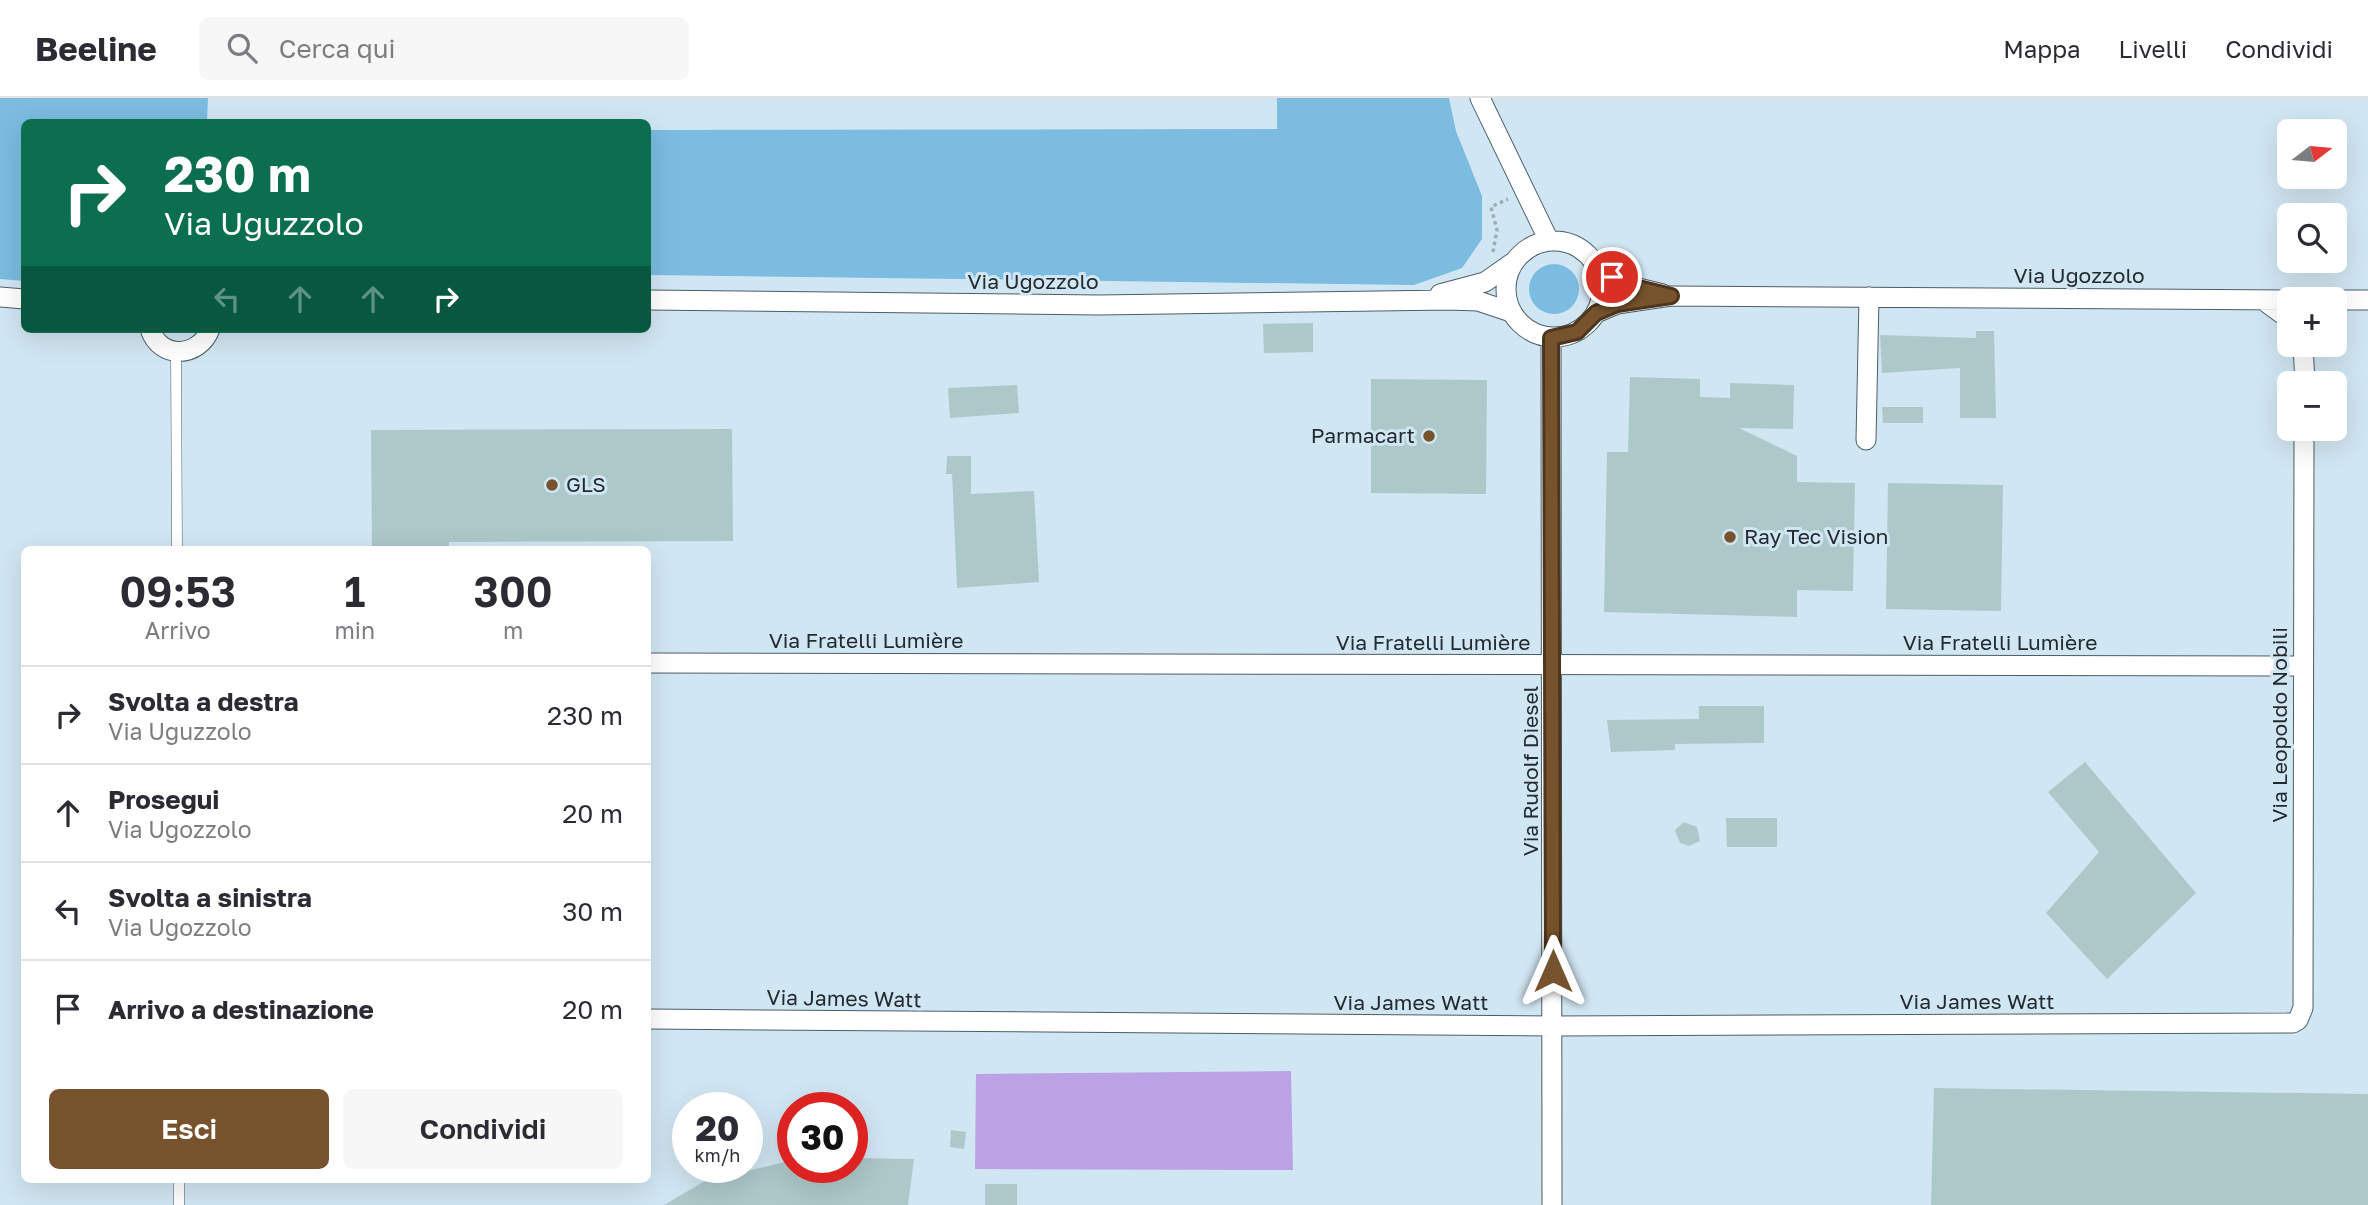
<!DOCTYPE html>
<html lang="it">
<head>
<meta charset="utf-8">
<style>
	:root { --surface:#fff; --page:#f7f7f7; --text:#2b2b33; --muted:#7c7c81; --line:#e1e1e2; --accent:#77532d }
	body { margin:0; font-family:"Golos Text",sans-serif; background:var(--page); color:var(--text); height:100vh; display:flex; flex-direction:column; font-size:26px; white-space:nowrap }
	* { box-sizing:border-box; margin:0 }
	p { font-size:23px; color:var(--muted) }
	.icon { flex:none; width:38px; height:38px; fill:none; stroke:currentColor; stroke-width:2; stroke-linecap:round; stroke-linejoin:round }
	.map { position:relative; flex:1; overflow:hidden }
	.panel { position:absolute; left:21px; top:448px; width:630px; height:637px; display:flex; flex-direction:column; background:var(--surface); border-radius:10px; box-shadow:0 7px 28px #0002 }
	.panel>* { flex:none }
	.hud { position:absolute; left:21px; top:21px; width:630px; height:214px; border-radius:10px; box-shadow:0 7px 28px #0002; background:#0b6e4f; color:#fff; overflow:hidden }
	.needle { width:46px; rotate:74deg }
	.tools { position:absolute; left:2277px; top:21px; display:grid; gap:14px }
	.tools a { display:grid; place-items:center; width:70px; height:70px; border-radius:10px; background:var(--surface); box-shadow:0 7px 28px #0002; font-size:35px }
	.speed { position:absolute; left:672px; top:994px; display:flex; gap:14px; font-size:35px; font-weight:700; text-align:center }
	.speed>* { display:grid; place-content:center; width:91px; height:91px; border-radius:50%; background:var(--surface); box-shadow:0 7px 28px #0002; line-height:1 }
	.speed small { font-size:18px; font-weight:400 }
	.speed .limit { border:10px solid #d22; background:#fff; color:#111 }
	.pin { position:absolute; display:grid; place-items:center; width:60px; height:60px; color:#fff; margin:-30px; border:4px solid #fff; border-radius:50%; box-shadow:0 2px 7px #0007 }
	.me { position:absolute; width:77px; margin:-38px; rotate:0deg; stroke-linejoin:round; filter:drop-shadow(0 0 5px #0008) }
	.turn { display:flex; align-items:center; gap:24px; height:147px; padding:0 28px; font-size:32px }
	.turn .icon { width:91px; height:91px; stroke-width:2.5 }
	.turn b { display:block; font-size:49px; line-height:60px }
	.lanes { display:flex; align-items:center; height:66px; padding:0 28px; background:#0003; justify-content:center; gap:35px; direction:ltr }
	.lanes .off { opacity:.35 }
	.eta { display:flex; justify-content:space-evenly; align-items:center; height:119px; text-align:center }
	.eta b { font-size:42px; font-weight:600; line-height:49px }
	.cta { display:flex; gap:14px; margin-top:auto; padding:14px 28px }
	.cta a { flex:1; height:80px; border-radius:10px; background:var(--accent); color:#fff; font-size:28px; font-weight:600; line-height:80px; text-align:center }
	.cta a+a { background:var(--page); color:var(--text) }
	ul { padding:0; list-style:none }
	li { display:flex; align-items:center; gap:21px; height:98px; padding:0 28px; border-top:2px solid var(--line) }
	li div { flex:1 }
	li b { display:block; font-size:26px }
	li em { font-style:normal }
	header { display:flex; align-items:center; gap:42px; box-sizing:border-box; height:98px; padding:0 35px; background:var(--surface); border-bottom:2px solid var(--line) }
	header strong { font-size:33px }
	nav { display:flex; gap:38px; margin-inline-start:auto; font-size:24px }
	.search { width:490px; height:63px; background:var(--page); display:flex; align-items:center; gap:18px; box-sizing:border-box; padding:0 24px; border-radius:10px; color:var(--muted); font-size:26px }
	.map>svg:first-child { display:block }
	.green { fill:#7bbce0 }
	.water { fill:#baa2e4 }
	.building { fill:#adc8c9 }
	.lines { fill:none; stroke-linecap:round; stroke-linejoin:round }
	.lane-casing { stroke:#4b5d68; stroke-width:11 }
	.street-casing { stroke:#4b5d68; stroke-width:21 }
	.path { stroke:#9cadb7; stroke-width:3.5; stroke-dasharray:3.5 3.5; stroke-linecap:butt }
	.lane { stroke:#fff; stroke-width:10 }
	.street { stroke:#fff; stroke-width:19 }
	.route-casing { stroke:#4d361d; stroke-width:18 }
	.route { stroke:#77532d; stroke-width:12 }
	.poi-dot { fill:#77532d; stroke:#d1e6f3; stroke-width:2.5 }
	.labels { text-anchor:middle; stroke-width:6; stroke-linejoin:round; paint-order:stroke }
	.street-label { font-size:21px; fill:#232b30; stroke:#d1e6f3 }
	.poi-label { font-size:21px; fill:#232b30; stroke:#d1e6f3; text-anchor:start }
</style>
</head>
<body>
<header>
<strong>Beeline</strong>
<div class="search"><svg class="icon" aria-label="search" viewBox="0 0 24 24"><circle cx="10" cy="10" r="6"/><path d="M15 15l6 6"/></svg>Cerca qui</div>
<nav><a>Mappa</a><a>Livelli</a><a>Condividi</a></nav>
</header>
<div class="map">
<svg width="2368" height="1107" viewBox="0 0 2368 1107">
	<rect width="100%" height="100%" fill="#d1e6f3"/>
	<path class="green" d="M0 0H208L207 24H24V183L0 181Z
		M1277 0H1449L1456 33 1482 98V141L1462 170 1414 187 648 177V32L1277 31Z
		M1529 191a25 25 0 1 1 50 0a25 25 0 1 1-50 0Z"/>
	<path class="water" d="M1291 973 1293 1072 975 1071 976 976Z"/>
	<path class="building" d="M1313 225V254L1264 255 1263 226Z
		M1976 233H1994L1996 320H1960V270L1882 275 1880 237 1976 240Z
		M1630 279 1700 281V299L1730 300V285L1794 287 1793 331 1739 330 1797 358V384L1855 385 1853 493 1797 492V519L1604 514 1607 354H1628Z
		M1371 281 1487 282 1486 396 1371 395Z
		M1017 287 1019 315 950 320 948 290Z
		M1882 309H1923V325H1883Z
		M732 331 733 443 449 444V452H372L371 332Z
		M947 358H971V396L1034 393 1039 484 957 490 952 376H946Z
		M1888 385 2003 387 2001 513 1886 511Z
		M1699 608H1764V645L1675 646V652L1611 654 1607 622 1699 621Z
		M2085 664 2196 795 2107 881 2046 815 2099 754 2048 694Z
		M1726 720H1777V749H1727Z
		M1684 724 1697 729 1700 743 1689 748 1680 745 1675 732Z
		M1934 990 2368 996V1107H1931Z
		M951 1032 966 1034 964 1051 950 1049Z
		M852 1060 914 1061 908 1107H664L705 1083 793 1062V1069H852Z
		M985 1086H1017V1107H985Z"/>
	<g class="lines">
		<defs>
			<path id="lane" d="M176 254 177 452
				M179 1082V1107"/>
			<path id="street" d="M1480 0 1549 143
				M1506 191a48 48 0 1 1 96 0a48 48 0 1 1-96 0Z
				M1598 171 1626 187 1663 196
				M1440 196 1485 184 1512 165
				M0 199 24 201
				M648 202 1099 207 1449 202 1478 203 1511 214
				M2263 202 2289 221
				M2334 202H2368
				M1596 215 1617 206 1671 198 2289 202
				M150 231C160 262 199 260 210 231
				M1551 240 1552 1107
				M2303 247 2305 285
				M1866 342 1869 199
				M648 565 2303 568
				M648 921 1553 928 2293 925 2298 922 2303 910 2304 331"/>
		</defs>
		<use href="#lane" class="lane-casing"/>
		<use href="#street" class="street-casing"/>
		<path class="path" d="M1493 154 1497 132 1491 109 1508 101"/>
		<use href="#lane" class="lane"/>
		<use href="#street" class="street"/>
	</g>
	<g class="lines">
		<defs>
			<path id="route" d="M1553 873 1551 240 1577 234 1596 215 1617 206 1671 198 1626 187 1612 179"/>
		</defs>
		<use href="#route" class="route-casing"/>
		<use href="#route" class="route"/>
	</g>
	<g class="poi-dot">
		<circle cx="1429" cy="338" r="7"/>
		<circle cx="552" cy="387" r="7"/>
		<circle cx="1730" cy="439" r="7"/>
	</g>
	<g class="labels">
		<g class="street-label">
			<text x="2079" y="185">Via Ugozzolo</text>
			<text x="1033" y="191">Via Ugozzolo</text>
			<text x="866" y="550">Via Fratelli Lumière</text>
			<text x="1433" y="552">Via Fratelli Lumière</text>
			<text x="2000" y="552">Via Fratelli Lumière</text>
			<text transform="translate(2280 627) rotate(-90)" y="7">Via Leopoldo Nobili</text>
			<text transform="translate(1531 673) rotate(-90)" y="7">Via Rudolf Diesel</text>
			<text transform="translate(844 901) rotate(1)" y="7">Via James Watt</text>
			<text x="1977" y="911">Via James Watt</text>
			<text x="1411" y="912">Via James Watt</text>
		</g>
		<g class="poi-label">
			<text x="1415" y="345" text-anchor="end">Parmacart</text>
			<text x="566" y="394">GLS</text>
			<text x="1744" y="446">Ray Tec Vision</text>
		</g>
	</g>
</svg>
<div class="tools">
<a><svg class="needle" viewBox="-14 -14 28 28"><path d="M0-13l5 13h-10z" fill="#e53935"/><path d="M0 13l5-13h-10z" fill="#7c7c81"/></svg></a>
<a><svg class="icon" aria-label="search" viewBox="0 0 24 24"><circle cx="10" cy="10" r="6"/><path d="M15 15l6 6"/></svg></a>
<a>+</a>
<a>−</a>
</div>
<div class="speed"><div>20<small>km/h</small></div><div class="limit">30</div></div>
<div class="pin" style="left:1612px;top:179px;background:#d93025"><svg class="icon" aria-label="arrive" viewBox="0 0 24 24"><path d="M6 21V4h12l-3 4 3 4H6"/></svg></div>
<svg class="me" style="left:1553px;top:873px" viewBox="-20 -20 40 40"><path d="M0-17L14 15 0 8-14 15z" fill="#77532d" stroke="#fff" stroke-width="4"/></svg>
<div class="hud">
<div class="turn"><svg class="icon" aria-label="right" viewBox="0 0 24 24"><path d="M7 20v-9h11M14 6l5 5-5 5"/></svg><div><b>230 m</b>Via Uguzzolo</div></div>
<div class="lanes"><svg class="icon off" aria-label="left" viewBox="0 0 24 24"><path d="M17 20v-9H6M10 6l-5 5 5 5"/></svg><svg class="icon off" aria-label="ahead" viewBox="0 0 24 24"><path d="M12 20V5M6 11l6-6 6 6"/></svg><svg class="icon off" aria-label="ahead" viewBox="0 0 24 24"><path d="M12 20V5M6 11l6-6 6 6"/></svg><svg class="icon" aria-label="right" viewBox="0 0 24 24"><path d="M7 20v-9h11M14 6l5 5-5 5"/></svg></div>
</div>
<section class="panel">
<div class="eta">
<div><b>09:53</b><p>Arrivo</p></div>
<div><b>1</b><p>min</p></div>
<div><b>300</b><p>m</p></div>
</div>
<ul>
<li><svg class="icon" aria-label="right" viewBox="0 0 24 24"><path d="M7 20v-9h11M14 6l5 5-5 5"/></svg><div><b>Svolta a destra</b><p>Via Uguzzolo</p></div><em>230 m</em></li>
<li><svg class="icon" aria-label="ahead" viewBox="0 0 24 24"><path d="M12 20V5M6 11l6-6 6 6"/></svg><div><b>Prosegui</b><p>Via Ugozzolo</p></div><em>20 m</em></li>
<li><svg class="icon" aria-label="left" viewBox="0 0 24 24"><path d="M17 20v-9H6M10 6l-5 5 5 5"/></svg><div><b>Svolta a sinistra</b><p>Via Ugozzolo</p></div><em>30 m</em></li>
<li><svg class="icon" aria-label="arrive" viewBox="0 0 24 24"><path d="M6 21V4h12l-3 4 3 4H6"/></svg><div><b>Arrivo a destinazione</b></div><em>20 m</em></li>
</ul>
<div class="cta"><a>Esci</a><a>Condividi</a></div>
</section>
</div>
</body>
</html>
